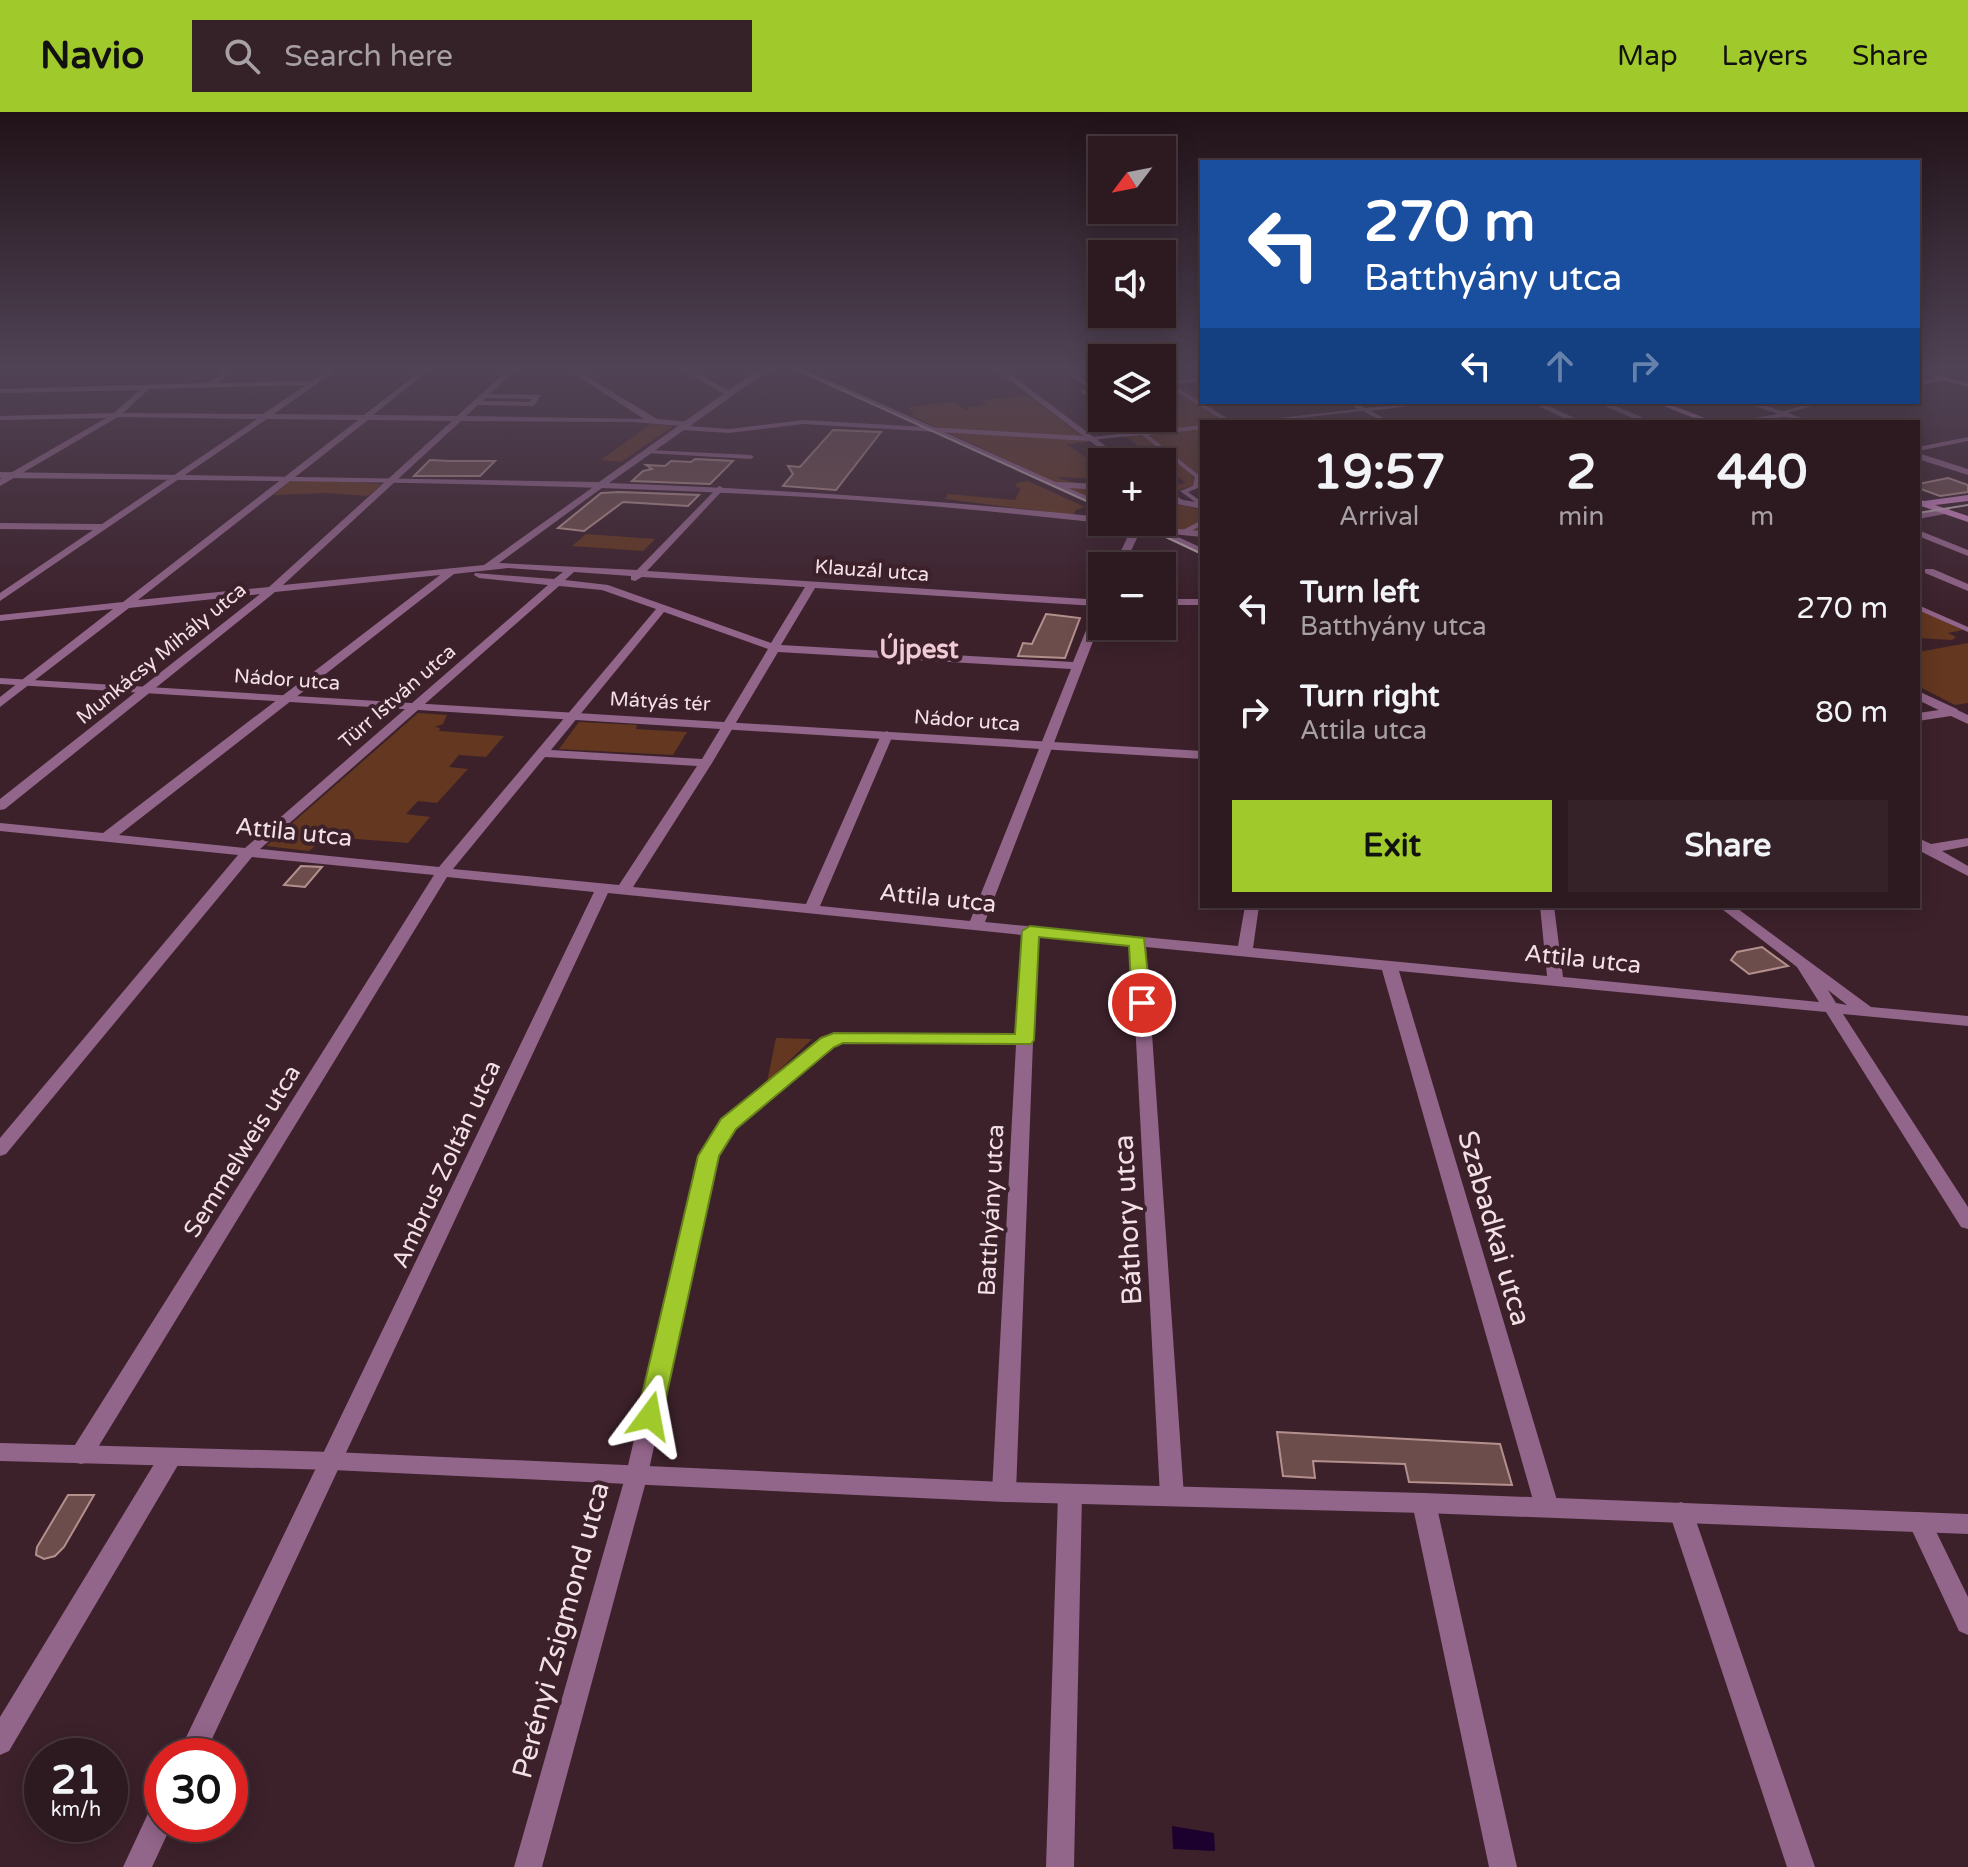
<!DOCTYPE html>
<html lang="en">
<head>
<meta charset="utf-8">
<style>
	:root { --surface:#2d1920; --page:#352229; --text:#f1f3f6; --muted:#a7a0a5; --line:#48383e; --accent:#a0c92b }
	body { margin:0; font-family:"Varela Round",sans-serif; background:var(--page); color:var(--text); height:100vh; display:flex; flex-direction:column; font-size:30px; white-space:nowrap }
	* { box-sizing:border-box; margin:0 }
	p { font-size:26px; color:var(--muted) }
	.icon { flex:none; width:44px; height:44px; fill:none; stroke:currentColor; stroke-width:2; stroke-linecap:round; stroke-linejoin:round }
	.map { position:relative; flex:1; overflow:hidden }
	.drawer { position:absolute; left:1200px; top:308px; width:720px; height:488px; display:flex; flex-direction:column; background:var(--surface); border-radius:0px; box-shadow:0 4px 20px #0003,0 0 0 2px var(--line) }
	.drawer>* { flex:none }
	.hud { position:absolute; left:1200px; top:48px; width:720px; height:244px; border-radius:0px; box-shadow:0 4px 20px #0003,0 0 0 2px var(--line); background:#1a4fa0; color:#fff; overflow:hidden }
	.needle { width:52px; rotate:238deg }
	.controls { position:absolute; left:1088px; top:24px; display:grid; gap:16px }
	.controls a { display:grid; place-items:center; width:88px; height:88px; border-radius:0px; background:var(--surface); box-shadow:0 4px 20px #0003,0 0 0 2px var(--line); font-size:40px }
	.speed { position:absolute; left:24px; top:1626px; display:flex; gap:16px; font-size:40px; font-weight:700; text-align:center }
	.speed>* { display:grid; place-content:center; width:104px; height:104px; border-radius:50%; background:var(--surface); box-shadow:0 4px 20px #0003,0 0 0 2px var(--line); line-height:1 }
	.speed small { font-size:20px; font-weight:400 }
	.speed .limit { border:12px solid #d22; background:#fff; color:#111 }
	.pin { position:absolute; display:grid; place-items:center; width:68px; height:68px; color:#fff; margin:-34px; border:4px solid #fff; border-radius:50%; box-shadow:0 2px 8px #0007 }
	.me { position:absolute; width:88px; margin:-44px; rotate:13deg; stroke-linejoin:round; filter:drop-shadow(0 0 6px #0008) }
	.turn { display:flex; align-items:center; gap:28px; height:168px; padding:0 32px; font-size:36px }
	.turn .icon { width:104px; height:104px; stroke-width:2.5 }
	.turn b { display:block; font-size:56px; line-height:68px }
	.lanes { display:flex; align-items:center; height:76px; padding:0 32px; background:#0003; justify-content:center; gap:40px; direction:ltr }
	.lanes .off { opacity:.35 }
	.eta { display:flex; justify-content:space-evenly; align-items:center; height:136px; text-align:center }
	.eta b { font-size:48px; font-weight:700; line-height:56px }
	.action { display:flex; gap:16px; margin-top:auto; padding:16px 32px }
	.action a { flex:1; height:92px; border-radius:0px; background:var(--accent); color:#111; font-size:32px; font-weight:700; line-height:92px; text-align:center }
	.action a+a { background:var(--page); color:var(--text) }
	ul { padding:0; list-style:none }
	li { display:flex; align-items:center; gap:24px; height:104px; padding:0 32px }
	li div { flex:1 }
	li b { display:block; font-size:30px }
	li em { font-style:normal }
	header { display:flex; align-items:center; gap:48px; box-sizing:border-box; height:112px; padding:0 40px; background:var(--accent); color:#111 }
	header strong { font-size:38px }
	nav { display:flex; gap:44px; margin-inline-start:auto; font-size:28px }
	.search { width:560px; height:72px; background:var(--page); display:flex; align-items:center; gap:20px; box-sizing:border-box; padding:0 28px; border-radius:0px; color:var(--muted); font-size:30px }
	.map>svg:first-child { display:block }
	.green { fill:#633720 }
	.water { fill:#1c002e }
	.building { fill:#6d4d4b; stroke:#b4908d; stroke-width:2 }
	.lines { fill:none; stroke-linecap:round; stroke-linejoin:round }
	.pedestrian { fill:#92658a; fill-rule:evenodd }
	.minor { fill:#92658a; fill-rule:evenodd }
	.tertiary { fill:#92658a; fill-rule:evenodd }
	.secondary { fill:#cd85c1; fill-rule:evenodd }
	.tram { stroke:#c2adb3; stroke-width:2 }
	.route { fill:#a0c92b; stroke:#68831c; stroke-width:2 }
	.labels { text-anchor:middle; stroke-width:8; stroke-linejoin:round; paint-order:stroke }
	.far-street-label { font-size:20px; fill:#f3e0e5; stroke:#3c212b }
	.street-label { font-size:24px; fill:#f3e0e5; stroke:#3c212b }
	.far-district-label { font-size:26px; font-weight:bold; fill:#f0cbd6; stroke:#3c212b }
	.near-street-label { font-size:28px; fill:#f3e0e5; stroke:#3c212b }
</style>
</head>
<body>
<header>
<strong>Navio</strong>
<div class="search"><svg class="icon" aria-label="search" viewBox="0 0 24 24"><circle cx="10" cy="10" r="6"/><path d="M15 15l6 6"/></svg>Search here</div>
<nav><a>Map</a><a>Layers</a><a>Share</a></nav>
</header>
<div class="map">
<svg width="1968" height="1755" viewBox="0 0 1968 1755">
	<rect width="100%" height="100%" fill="#3c212b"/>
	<path class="green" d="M1183 264 1187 268 1180 273C1200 282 1211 300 1234 308 1239 310 1247 309 1253 310H1202V376L1192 374 1172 380 1164 374 1186 371 1121 321 1132 319 1113 306H1162V266Z
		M1028 283 1089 330 1066 332 1102 357V367L1056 365C1071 372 1087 370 1102 378V392L910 303 915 302 907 295 956 290 965 298 969 297 967 295 987 293 982 288Z
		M651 312 673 314 621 350 601 348Z
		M299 369H338L335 371 342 369 382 372 368 384 325 381 273 383 289 370Z
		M1028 369 1085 395 1076 398 1073 403 945 387 948 382 1015 388 1021 376 1015 375 1017 371Z
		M1162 385 1172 391 1202 398V421L1158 417 1142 410H1162Z
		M586 422 655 427 643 439 572 434Z
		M1918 497 1963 518 1948 521 1956 525 1952 528 1918 526Z
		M1968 531V591L1955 593 1918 574V540Z
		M418 601 447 603 443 612 435 615 440 616 439 619 504 624 486 645 459 643 449 655 468 657 437 691 418 689 406 702 430 705 408 731 331 725 323 727 309 739 266 734Z
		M579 610 637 613 636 617 687 620 673 643 559 637Z
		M776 926 812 927 767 970Z"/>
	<path class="water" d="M1172 1714 1214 1721 1215 1739 1173 1737Z"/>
	<path class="building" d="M833 318 881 320 836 378 783 374 793 362 788 354 800 355Z
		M695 347 733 349 710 372 632 369 643 359 652 357 646 353 665 354 671 349 691 350Z
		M430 348 449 349H495L480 364H414Z
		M1948 366 1968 373V380L1940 384 1918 376V372Z
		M619 380 699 383 688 394 623 390 584 419 558 416 601 381Z
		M1046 502 1080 506 1065 546 1018 544 1023 531 1032 532Z
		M301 754 322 755 305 775 284 773Z
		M1762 835 1788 854 1749 862 1731 848 1737 840Z
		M1277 1320 1500 1332 1512 1373 1409 1370 1405 1352 1313 1349 1315 1366 1283 1364Z
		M68 1383H94L64 1435 55 1444 44 1447 36 1443 37 1435Z"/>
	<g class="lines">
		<path class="pedestrian" d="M1060 256H1067L1098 278 1093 279Z
			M1918 258 1968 271V275L1943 268 1918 274V270L1937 266 1918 262Z
			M1202 265V269L1171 272 1233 310H1226L1162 271Z
			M1081 278H1085L1102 289V294L1081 280Z
			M1347 290H1354L1365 296 1439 290 1371 299 1391 310H1384L1363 299 1264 310H1244L1358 297Z
			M1815 290H1825L1784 302 1781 300Z
			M1118 306H1125L1144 320 1202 313V317L1148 323 1200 364 1198 376 1188 380 1202 390V395L1180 379 1193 374 1195 365 1142 323 1090 328 1092 325 1137 320Z
			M648 338 751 343 754 345 751 347 646 341V339Z
			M1202 408V413L1186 422 1179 420Z
			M1918 493 1968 515V520L1918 498Z"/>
		<path class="minor" d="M229 256H237L218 271 312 269 331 256H339L274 302 364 303 421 259 367 256H432L373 303 457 304 510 256H517L490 282 541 283 534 294 478 293 466 304 644 307 565 256H573L657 307 689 310 693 312 690 314 729 317 803 308 1083 324 994 256H1002L1127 350H1118L1090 329 803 312 729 321 683 318 679 316 682 314 632 310 461 309 283 473 484 453 603 368 606 369V373L499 451 637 458 719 374 722 375V379L647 459 1102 488V506L985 810 1238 834 1245 794H1259L1253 836 1547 864 1540 794H1554L1563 865 1819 890 1797 855 1718 794H1734L1871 895 1968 904V914L1843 902 1968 1095V1117L1961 1115 1826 900 1399 859 1559 1395 1555 1402 1547 1405 1539 1402 1535 1395 1382 858 1146 835 1184 1384 1180 1391 1172 1394 1164 1391 1160 1384 1131 833 1037 824 1016 1380 1012 1387 1004 1390 996 1387 992 1380 1016 933 843 930 834 934 735 1016 718 1044 648 1362 542 1755H514L626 1362 700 1044 722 1008 822 926 835 921 1017 923 1022 823 608 781 204 1644H177L594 780 447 765 89 1350 81 1352 73 1350 70 1343 73 1336 434 763 252 745 6 1042 0 1044V1026L238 743 0 719V711L103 721 440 463 275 480 5 697 0 698V687L260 482 129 496 0 595V585L113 497 0 509V503L123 490 358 308 267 307 0 489V481L93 418 0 417V411L102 412 257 307 118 305 0 374V367L106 306 0 308V304L114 301 140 278 0 281V277L209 271ZM306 273 263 302 123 301 149 277ZM485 286 532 287 529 290 483 289ZM368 308 452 309 269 475 138 488ZM508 456 563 460 554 467 475 461 474 463 479 466 548 473 245 736 119 723 454 462ZM574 460 631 464V468L635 469 642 465 805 475 771 531 608 473 565 468ZM559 474 602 478 656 497 439 755 260 737ZM815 476 1096 494 1073 550 781 533ZM664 500 768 537 702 647 551 638ZM778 540 1071 557 970 809 820 794 893 623 887 619 881 623 806 792 633 775 712 651ZM545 645 697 654 619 773 453 757ZM1828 878 1847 893 1836 891Z
			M678 256H687L735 282 728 284Z
			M1530 290H1540L1583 310H1572Z
			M1595 290H1606L1653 310H1642Z
			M1743 290H1755L1814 310H1802L1787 305 1730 310 1778 302Z
			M1968 325V329L1918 339V335Z
			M1918 341 1968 357V363L1918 347Z
			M1055 370 1102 372V378L1052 375V371Z
			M1162 376 1183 388 1202 391V397L1177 392 1162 383Z
			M1134 411H1144L1124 454H1114Z
			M1155 415 1202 419V425L1152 420 1150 418Z
			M1918 418 1968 438V444L1918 424Z
			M1925 457H1933L1968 472V479L1925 461Z
			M1162 487H1202V493H1162Z
			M1918 579 1957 597 1959 600 1953 604 1949 603 1918 588Z
			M1918 726 1931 732 1968 726V734L1942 739 1968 754V764L1922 740 1918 736Z
			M170 1337 178 1339 181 1346 178 1353 9 1639 0 1643V1605L162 1339Z
			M1070 1373 1078 1376 1082 1383 1074 1755H1046L1058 1383 1062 1376Z
			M1424 1381 1432 1384 1436 1391 1517 1755H1489L1412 1391 1416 1384Z
			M1681 1390 1689 1393 1693 1400 1815 1755H1787L1669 1400 1673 1393Z
			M1920 1400 1928 1403 1968 1485V1523L1959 1519 1908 1410 1912 1403Z
			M162 1689V1712H172L152 1755H123L152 1693Z"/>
		<path class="tertiary" d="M771 256H782L759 265 609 371C774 377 938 388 1102 405V410H1105L1102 411C1010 401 917 392 824 386 550 370 275 369 0 366V360L599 370 753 261Z
			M793 256H802L1102 391V397Z
			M1947 396 1950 397V401L1918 407V401Z
			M1132 410H1145L1202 436V443Z
			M0 566 1202 639V647L0 572Z
			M1953 596 1968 603V612L1951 604 1918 609V601Z
			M0 1331 333 1340 1004 1370 1424 1381 1968 1402V1422L1424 1401 1004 1390 333 1358 0 1349Z"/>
		<path class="secondary" d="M1653 290H1664L1715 310H1704Z
			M1968 383V389L1935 393 1968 404V410L1918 393V387L1924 389Z"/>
		<path class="tram" d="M793 256 1102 396
			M1918 401 1968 393
			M1134 410 1202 442"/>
	</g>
	<linearGradient id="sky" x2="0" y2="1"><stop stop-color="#211218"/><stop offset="0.51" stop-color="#504355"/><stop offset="1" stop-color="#504355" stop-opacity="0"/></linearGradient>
	<rect width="1968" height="502" fill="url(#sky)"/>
	<path class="route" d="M1030 814 1144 826 1151 891 1142 896 1132 891 1129 834 1039 825 1034 928 1031 932 843 931 834 935 736 1017 719 1044 662 1304 659 1311 650 1314 641 1311 637 1304 698 1044 721 1007 821 926 834 921 1015 922 1022 819Z"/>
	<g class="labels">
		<g class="far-street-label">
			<text transform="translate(872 458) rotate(4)" y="7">Klauzál utca</text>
			<text transform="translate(161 541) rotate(-39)" y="7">Munkácsy Mihály utca</text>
			<text transform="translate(287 567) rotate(4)" y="7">Nádor utca</text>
			<text transform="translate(397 584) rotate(-41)" y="7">Türr István utca</text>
			<text transform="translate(660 589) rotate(3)" y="7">Mátyás tér</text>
			<text transform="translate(967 608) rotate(4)" y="7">Nádor utca</text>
		</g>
		<g class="street-label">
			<text transform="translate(294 720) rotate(6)" y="8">Attila utca</text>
			<text transform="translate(938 786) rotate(6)" y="8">Attila utca</text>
			<text transform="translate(1583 847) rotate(6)" y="8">Attila utca</text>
			<text transform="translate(242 1039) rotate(-58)" y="8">Semmelweis utca</text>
			<text transform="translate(446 1052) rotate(-65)" y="8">Ambrus Zoltán utca</text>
			<text transform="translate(991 1098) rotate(-87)" y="8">Batthyány utca</text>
		</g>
		<g class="far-district-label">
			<text x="919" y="546">Újpest</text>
		</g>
		<g class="near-street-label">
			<text transform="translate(1127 1108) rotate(-93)" y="10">Báthory utca</text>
			<text transform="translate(1495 1116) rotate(74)" y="10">Szabadkai utca</text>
			<text transform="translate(560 1518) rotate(-75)" y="10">Perényi Zsigmond utca</text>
		</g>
	</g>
</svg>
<div class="controls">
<a><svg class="needle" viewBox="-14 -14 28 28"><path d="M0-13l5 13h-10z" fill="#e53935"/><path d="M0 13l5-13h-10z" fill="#a7a0a5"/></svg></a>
<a><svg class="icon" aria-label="sound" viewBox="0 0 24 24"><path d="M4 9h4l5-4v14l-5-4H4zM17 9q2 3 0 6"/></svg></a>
<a><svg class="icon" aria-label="layers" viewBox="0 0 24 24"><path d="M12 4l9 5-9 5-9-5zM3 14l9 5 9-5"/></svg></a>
<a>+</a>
<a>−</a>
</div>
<div class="speed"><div>21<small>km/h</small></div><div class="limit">30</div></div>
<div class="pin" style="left:1142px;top:891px;background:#d93025"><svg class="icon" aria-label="arrive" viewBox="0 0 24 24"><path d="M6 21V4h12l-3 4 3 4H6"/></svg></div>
<svg class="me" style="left:650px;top:1304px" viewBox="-20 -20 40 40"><path d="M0-17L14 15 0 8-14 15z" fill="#a0c92b" stroke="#fff" stroke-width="4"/></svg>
<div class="hud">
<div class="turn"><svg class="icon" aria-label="left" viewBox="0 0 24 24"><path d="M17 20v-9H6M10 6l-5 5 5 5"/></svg><div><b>270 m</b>Batthyány utca</div></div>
<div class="lanes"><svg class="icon" aria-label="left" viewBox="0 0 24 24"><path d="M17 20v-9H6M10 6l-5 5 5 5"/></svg><svg class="icon off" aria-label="ahead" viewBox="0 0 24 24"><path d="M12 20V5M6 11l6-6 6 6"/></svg><svg class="icon off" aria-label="right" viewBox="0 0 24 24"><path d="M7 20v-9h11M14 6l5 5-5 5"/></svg></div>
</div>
<section class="drawer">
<div class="eta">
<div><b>19:57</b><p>Arrival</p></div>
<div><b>2</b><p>min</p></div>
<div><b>440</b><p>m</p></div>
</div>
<ul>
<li><svg class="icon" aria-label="left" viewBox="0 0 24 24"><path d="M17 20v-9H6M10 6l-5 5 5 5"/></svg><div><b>Turn left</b><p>Batthyány utca</p></div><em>270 m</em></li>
<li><svg class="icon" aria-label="right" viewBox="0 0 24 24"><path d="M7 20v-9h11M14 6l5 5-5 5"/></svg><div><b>Turn right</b><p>Attila utca</p></div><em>80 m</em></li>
</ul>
<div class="action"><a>Exit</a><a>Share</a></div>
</section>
</div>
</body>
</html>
